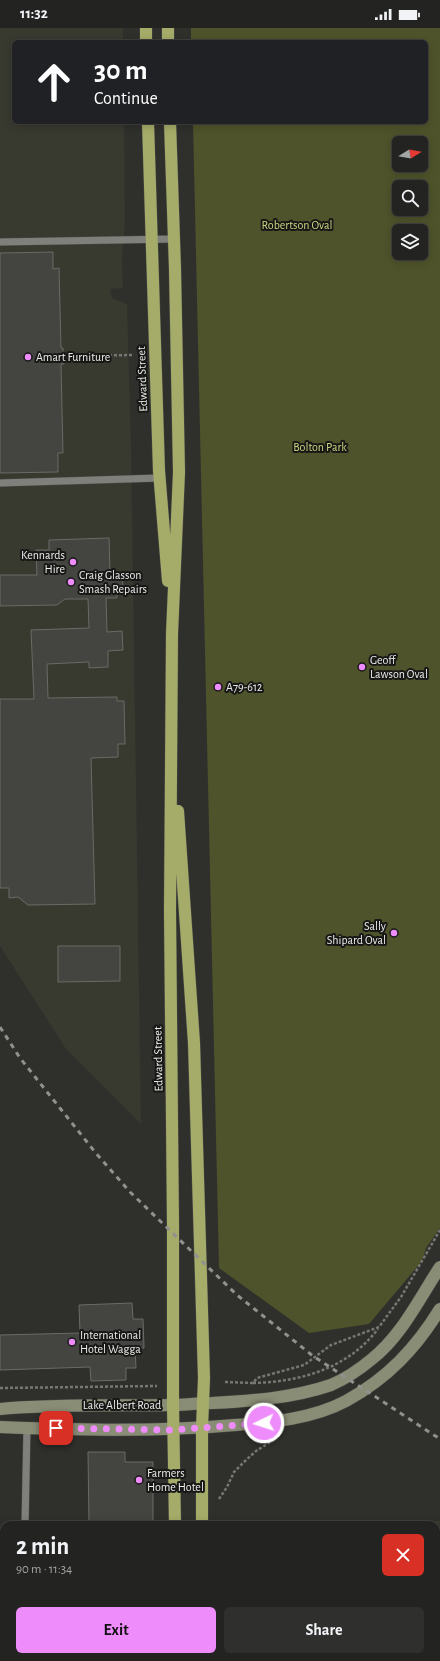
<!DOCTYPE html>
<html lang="en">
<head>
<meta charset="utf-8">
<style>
	:root { --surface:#232421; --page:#2f302e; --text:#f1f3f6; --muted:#a3a4a5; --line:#40413f; --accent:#ed8cfa }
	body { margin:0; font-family:"Alegreya Sans",sans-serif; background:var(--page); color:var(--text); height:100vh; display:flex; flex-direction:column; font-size:15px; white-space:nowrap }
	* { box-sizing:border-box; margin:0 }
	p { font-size:13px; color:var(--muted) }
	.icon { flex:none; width:22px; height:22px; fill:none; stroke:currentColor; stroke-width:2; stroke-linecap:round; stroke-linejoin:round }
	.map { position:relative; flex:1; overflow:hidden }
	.drawer { position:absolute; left:0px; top:1493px; width:440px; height:140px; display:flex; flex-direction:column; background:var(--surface); border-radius:12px 12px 0 0; box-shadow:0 2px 10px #0003,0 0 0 1px var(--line) }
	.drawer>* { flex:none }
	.hud { position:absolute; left:12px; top:12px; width:416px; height:84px; border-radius:6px; box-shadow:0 2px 10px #0003,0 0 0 1px var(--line); background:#202124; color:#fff; overflow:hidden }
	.needle { width:26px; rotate:79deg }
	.fabs { position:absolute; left:392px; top:108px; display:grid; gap:8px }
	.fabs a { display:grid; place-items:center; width:36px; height:36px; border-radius:6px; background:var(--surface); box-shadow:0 2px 10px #0003,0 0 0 1px var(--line); font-size:20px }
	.pin { position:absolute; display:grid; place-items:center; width:34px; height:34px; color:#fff; margin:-17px; border-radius:8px; box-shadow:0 2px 6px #0006 }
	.me { position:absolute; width:44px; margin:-22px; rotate:266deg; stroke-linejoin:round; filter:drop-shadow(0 0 3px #0008) }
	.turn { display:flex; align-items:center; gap:14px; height:84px; padding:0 16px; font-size:18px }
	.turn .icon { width:52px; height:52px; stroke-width:2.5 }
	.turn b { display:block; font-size:28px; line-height:34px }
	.round { display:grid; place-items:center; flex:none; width:42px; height:42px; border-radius:6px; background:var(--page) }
	.headline { display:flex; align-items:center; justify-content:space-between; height:68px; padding:0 16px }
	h1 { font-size:24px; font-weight:700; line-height:30px }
	.primary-button { display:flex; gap:8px; margin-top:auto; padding:8px 16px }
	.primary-button a { flex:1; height:46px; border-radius:6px; background:var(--accent); color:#111; font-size:16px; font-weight:700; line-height:46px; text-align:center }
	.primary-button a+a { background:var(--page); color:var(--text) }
	.status { display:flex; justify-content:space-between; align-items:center; height:28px; padding:0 20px; background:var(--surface); direction:ltr }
	.status svg { height:11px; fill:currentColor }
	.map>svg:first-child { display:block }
	.built { fill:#38392f }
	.green { fill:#4f532b; fill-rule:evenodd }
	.building { fill:#444541; stroke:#6a6b66 }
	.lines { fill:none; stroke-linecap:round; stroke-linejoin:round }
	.lane-casing { stroke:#4a4b48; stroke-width:8 }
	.secondary-casing { stroke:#4a4b48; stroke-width:13 }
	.highway-casing { stroke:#4a4b48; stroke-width:13 }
	.path { stroke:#767774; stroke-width:2.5; stroke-dasharray:3 2; stroke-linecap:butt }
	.lane { stroke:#7f807b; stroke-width:7 }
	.secondary { stroke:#8a8d75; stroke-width:12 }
	.highway { stroke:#a5ab68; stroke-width:12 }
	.rail { stroke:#91918e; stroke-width:3; stroke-dasharray:5 5; stroke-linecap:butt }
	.route { stroke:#ed8cfa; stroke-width:7; stroke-dasharray:0 12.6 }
	.poi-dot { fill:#ed8cfa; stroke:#171816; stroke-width:1.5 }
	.labels { text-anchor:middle; stroke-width:4; stroke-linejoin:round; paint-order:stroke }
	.park-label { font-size:12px; fill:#ced580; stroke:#171816 }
	.poi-label { font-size:12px; fill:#ededeb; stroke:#171816; text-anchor:start }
	.street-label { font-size:12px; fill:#ededeb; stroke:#171816 }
</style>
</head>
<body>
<div class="status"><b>11:32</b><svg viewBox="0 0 49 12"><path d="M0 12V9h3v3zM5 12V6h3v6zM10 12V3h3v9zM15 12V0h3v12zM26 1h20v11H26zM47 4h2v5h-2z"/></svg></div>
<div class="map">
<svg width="440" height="1633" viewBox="0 0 440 1633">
	<rect width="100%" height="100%" fill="#2f302c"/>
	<path class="built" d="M0 0H123V14H14V94H124L125 194 122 230 123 260 110 261 112 270 127 276 131 415 141 1096 66 1021 0 918Z
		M440 1493V1633H226V1629H436V1497H304Z
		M0 1515H4V1629H156V1633H0Z"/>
	<path class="green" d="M191 0H440V1200L426 1220 422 1233 369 1296 309 1305 219 1240 193 94H426V14H191ZM399 115H421V137H399ZM399 159H421V181H399ZM399 203H421V225H399Z"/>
	<path class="building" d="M53 224V241L59 240 61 320H63L64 336H61L63 425H58V444L0 445V225Z
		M109 510 110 545H122L123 562H117V570H106L107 604 122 603 123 622 108 623V639L89 640V634L47 636 48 670 117 669V673H124L125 716H118V729L91 730 95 876 28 877 18 869 9 870V860H0V671H34L31 602 89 600 88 571H65L57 577 0 578V547H37L36 522H49V512Z
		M58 918H120V953L58 954Z
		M132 1275 133 1291H143L144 1320H135L136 1340H126V1352L91 1353 90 1339 0 1342V1307L80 1305 79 1277Z
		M88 1424H125V1434H153V1497H89Z"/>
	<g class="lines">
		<defs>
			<path id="lane" d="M0 214 174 211
				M0 455 159 450
				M25 1497 27 1400"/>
			<path id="secondary" d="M0 1381C57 1376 115 1378 172 1377 185 1377 199 1375 212 1375 251 1373 293 1370 331 1357 345 1351 360 1341 372 1331 402 1307 419 1271 440 1239
				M0 1399C78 1402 157 1404 235 1397 273 1394 312 1391 346 1373 388 1350 416 1320 440 1281"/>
			<path id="highway" d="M146 0V14
				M168 0V14
				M148 94 159 443 168 553
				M170 94 175 241 179 444 172 606 170 883 173 1198V1377L175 1497
				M178 783 194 1015 204 1350 202 1400V1497
				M177 1629V1633
				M202 1629V1633"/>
		</defs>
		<use href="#lane" class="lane-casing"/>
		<use href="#secondary" class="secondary-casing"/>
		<use href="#highway" class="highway-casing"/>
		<path class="path" d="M64 328 133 327
			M225 1354 253 1355 257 1350 304 1337 331 1317 379 1299 401 1269 440 1202
			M253 1355C301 1354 348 1340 378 1301
			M0 1360 157 1358
			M219 1471 227 1459 234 1444 245 1433 256 1423 272 1413"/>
		<use href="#lane" class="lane"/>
		<use href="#secondary" class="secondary"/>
		<use href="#highway" class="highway"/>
		<path class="rail" d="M0 999 20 1030 95 1124 130 1164 237 1267 313 1328 440 1411"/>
	</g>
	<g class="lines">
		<path class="route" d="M56 1400 173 1402 264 1395"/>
	</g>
	<g class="poi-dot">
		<circle cx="28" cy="329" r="4"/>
		<circle cx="73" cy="534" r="4"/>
		<circle cx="71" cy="554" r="4"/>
		<circle cx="362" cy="639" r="4"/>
		<circle cx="218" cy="659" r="4"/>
		<circle cx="394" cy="905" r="4"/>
		<circle cx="72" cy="1314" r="4"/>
		<circle cx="139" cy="1452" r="4"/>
	</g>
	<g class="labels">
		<g class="park-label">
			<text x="297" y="201">Robertson Oval</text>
			<text x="320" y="423">Bolton Park</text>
		</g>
		<g class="poi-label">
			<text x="36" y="333">Amart Furniture</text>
			<text x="65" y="531" text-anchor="end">Kennards<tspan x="65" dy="14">Hire</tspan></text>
			<text x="79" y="551">Craig Glasson<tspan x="79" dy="14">Smash Repairs</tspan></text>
			<text x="370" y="636">Geoff<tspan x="370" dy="14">Lawson Oval</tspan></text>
			<text x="226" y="663">A79-612</text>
			<text x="386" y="902" text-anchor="end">Sally<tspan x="386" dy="14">Shipard Oval</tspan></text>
			<text x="80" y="1311">International<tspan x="80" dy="14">Hotel Wagga</tspan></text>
			<text x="147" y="1449">Farmers<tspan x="147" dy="14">Home Hotel</tspan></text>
		</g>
		<g class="street-label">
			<text transform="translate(142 351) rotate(-92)" y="4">Edward Street</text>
			<text transform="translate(158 1031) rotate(-91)" y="4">Edward Street</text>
			<text x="122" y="1381">Lake Albert Road</text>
		</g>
	</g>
</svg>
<div class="fabs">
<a><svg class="needle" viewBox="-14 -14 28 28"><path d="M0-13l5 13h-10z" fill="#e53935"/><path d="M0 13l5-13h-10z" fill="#a3a4a5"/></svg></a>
<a><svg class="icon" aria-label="search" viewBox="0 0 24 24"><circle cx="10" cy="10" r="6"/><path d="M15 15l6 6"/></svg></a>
<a><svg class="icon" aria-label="layers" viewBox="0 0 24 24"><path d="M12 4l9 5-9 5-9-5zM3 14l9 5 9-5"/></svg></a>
</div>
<div class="pin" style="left:56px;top:1400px;background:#d93025"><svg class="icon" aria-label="arrive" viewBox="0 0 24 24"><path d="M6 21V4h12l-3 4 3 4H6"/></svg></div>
<svg class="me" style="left:264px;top:1395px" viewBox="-20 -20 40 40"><circle r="17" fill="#ed8cfa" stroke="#fff" stroke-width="3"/><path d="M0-11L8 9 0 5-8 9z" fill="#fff"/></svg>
<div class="hud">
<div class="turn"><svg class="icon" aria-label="ahead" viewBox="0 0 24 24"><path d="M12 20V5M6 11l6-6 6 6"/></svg><div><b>30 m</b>Continue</div></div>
</div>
<section class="drawer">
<div class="headline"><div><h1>2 min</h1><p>90 m · 11:34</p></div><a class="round" style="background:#d93025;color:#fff"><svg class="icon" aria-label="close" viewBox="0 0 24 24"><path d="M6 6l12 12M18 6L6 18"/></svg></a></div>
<div class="primary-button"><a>Exit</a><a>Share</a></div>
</section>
</div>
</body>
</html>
